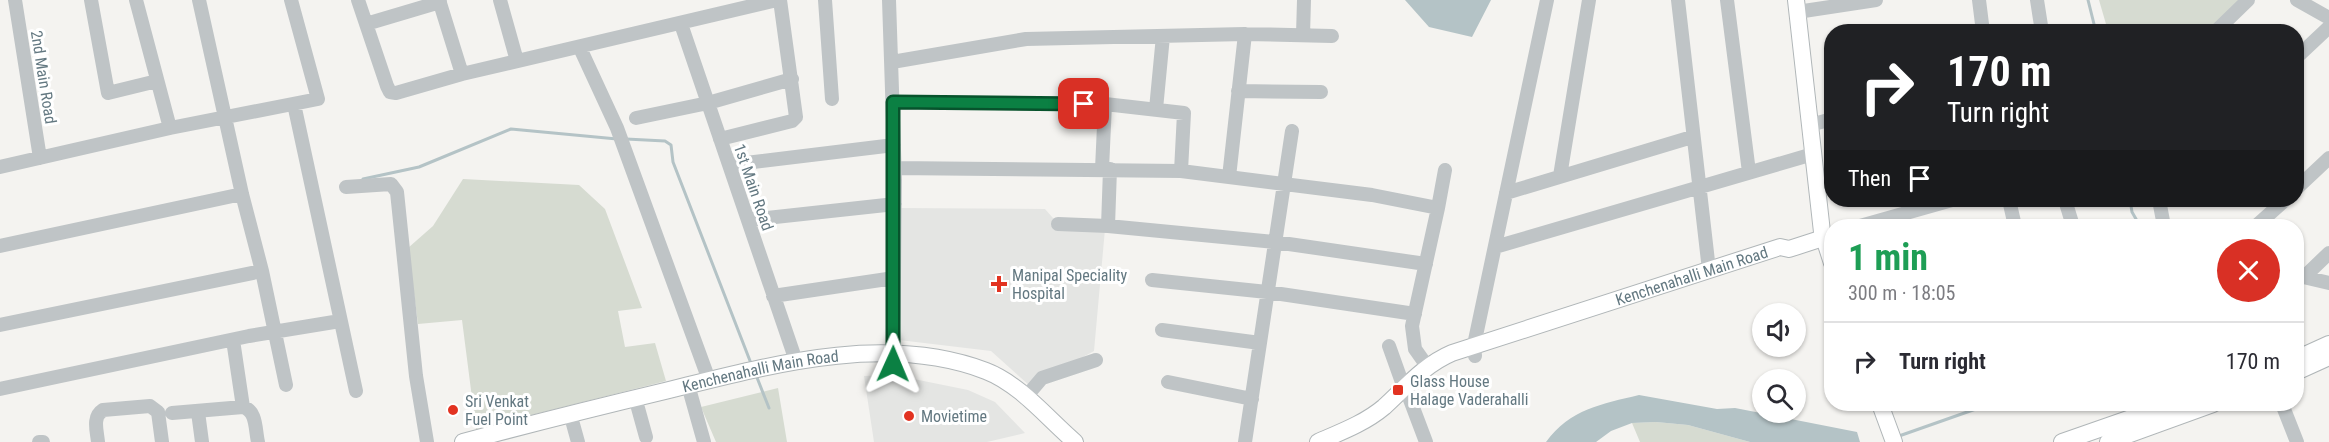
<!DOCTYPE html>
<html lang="en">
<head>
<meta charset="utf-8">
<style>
	:root { --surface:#fff; --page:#f7f7f7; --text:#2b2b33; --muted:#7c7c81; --line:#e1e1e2 }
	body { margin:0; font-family:"Roboto Condensed",sans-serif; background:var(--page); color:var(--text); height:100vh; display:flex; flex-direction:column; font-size:22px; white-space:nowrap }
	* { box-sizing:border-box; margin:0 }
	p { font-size:20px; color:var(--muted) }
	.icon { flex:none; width:33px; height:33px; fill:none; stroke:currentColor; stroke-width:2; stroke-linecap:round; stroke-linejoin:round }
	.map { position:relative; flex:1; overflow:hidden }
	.side { position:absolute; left:1824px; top:219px; width:480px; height:192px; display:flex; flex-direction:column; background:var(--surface); border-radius:24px; box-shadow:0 2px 4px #0004 }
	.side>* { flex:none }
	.banner { position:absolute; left:1824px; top:24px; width:480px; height:183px; border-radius:24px; box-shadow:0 2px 4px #0004; background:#202124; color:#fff; overflow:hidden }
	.controls { position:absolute; left:1752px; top:303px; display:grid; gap:12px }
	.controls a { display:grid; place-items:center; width:54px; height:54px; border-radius:50%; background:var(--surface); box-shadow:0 2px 4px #0004; font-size:30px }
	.pin { position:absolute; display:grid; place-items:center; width:51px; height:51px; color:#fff; margin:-26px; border-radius:12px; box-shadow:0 3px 9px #0006 }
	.me { position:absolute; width:66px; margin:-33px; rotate:1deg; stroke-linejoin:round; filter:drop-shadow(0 0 4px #0008) }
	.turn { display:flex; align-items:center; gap:21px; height:126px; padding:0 24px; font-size:27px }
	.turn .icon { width:78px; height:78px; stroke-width:2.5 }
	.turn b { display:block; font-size:42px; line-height:51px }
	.then { display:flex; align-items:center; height:57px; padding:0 24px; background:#0003; gap:12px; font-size:22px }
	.round { display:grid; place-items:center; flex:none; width:63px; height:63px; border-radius:32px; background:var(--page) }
	.overview { display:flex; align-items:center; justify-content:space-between; height:102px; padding:0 24px }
	h1 { font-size:36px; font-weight:700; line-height:45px; color:#1e9e55 }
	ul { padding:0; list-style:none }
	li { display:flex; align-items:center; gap:18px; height:78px; padding:0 24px; border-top:2px solid var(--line) }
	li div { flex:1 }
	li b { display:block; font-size:22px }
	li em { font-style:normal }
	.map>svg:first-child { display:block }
	.built { fill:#e4e5e3 }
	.green { fill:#d6dbd1 }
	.water { fill:#b4c3c6 }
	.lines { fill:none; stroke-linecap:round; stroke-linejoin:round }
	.stream { stroke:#b4c3c6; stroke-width:3 }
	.major-casing { stroke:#b0b6b8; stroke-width:18 }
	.minor { stroke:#bfc4c6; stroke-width:14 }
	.major { stroke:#fff; stroke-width:16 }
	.route-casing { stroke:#07532c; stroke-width:15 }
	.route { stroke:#0b8043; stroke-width:10 }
	.poi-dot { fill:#e23321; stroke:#fff; stroke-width:2 }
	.labels { text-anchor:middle; stroke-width:6; stroke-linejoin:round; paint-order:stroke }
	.street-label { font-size:16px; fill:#637881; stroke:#fff }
	.poi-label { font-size:16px; fill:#637881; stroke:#fff; text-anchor:start }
</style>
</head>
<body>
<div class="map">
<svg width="2329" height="442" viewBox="0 0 2329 442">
	<rect width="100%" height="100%" fill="#f4f3f0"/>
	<path class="built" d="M898 208 1045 209 1060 226 1105 229 1094 351 1030 386 991 351 899 340Z
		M894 375 968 390 995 402 1025 433 987 442H874L864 376Z"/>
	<path class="green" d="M2099 0H2243L2211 32 2108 31Z
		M463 179 579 185 605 209 642 308 618 311 625 347 655 343 666 381 476 429 462 320 418 324 408 248 433 226Z
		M778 388 787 442H716L701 407Z
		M1656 422 1688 425 1750 442H1640L1632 423Z"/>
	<path class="water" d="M1405 0H1491L1472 37 1429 27Z
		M1639 395 1717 409 1735 408 1857 432 1860 442H1750L1688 425 1656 422 1632 423 1611 431 1596 442H1546C1570 409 1602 404 1639 395Z"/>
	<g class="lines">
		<path class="stream" d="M2088 0 2096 32
			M626 139 665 141 671 145 673 162 752 366
			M363 179 419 167 511 129 617 139
			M2130 200 2132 212 2140 226
			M756 375 769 408
			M1899 436 1990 404"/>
		<defs>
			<g id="major">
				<path d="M1796 0 1822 232 1832 263"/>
				<path d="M2296 359 2329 344"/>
				<path d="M2296 372 2329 357"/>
				<path d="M1880 404 1894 442"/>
				<path id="s1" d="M463 442C530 424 598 407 665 391 767 366 884 332 986 371 1020 384 1048 419 1075 442"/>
				<path id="s2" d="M1318 442C1341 432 1365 423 1384 407 1406 387 1424 365 1452 353L1780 247 1789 249 1823 238"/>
				<path d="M2062 442 2171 404"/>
				<path d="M2108 442 2213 404"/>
			</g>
		</defs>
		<use href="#major" class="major-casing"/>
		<path class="minor" d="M15 0 40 158
			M91 0 108 93 157 81
			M136 0 170 128
			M199 0 242 194 262 271
			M358 0 387 86 390 92 396 93 462 74 777 0
			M439 0 462 74
			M500 0 517 61
			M825 0 832 99
			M889 0 895 180 893 364
			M1678 0 1709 270
			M1727 0 1749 172
			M1979 0 1983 32
			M2037 0 2042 32
			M2297 0 2329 18
			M1797 12 1876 0
			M366 24 440 2
			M681 24 796 361
			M2215 32 2248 0
			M1303 35 1304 0
			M580 48 617 128 709 380
			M2296 58 2329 27
			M892 62 1026 39 1245 34 1332 36
			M1238 91 1321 92
			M893 102 1105 104 1184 113 1181 171
			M294 104 356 391
			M1156 109 1163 36
			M636 118 708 103 792 79
			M1810 125 1832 119
			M720 139 792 121 796 117 780 0
			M729 165 894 145
			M0 167 170 128 318 99 291 0
			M894 168 1181 171 1372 195 1438 208 1412 326 1415 349 1427 366
			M1102 169 1105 104
			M1110 169 1108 226 1275 242 1426 264
			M1560 176 1589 0
			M1229 177 1245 34
			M346 187 391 184 397 192 416 376 427 442
			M2296 189 2329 158
			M1506 193 1692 137
			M2009 200 2015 226
			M2065 200 2073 226
			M2159 200 2164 226
			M1438 208 1445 170
			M748 220 895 204
			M1058 224 1108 226
			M1860 226 1952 200
			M2256 226 2285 200
			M0 246 242 194
			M1495 247 1813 154
			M2299 276 2329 283
			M2304 277 2329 253
			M1152 280 1267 292 1415 314
			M773 296 894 278
			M0 325 262 271 286 385
			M1162 330 1260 343
			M233 340 243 407
			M1389 346 1404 388
			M1475 356 1474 345 1547 0
			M1168 382 1252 399
			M688 385 704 442
			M0 389 249 336 340 321
			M1409 397 1426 442
			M1025 398 1042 378 1096 360
			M2282 404 2297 442
			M638 408 646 437
			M198 412 202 442
			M172 413 243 407C257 411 255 429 258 442
			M573 424 578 442
			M39 442H43
			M98 442C97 431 92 417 103 410L150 406 158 412 162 442
			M1245 442 1292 131"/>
		<use href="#major" class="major"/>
	</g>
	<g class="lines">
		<defs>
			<path id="route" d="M893 364V102L1084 104"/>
		</defs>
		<use href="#route" class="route-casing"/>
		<use href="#route" class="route"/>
	</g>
	<g class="poi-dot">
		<path d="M996 275h6v6h6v6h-6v6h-6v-6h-6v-6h6z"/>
		<rect x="1392" y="384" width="12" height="12" rx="3"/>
		<circle cx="453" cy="410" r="6"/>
		<circle cx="909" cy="416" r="6"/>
	</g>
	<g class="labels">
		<g class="street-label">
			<text transform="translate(44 77) rotate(81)" y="6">2nd Main Road</text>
			<text transform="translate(754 187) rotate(71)" y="6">1st Main Road</text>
			<text dy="6" stroke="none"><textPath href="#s2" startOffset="414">Kenchenahalli Main Road</textPath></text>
			<text dy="6" stroke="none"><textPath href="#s1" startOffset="306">Kenchenahalli Main Road</textPath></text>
		</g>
		<g class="poi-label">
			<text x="1012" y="281">Manipal Speciality<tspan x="1012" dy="18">Hospital</tspan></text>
			<text x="1410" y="387">Glass House<tspan x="1410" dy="18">Halage Vaderahalli</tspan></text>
			<text x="465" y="407">Sri Venkat<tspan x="465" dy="18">Fuel Point</tspan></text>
			<text x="921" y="422">Movietime</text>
		</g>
	</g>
</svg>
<div class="controls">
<a><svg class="icon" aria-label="sound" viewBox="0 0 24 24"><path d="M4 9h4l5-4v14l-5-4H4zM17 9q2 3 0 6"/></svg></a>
<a><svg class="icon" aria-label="search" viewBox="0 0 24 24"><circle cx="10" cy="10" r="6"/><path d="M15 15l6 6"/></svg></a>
</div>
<div class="pin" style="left:1084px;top:104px;background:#d93025"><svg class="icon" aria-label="arrive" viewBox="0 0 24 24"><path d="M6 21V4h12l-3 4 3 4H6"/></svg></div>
<svg class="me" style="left:893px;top:364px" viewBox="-20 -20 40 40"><path d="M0-17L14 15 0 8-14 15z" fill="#0b8043" stroke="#fff" stroke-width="4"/></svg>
<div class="banner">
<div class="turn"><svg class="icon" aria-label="right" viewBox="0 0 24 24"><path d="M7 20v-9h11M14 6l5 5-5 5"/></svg><div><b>170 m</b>Turn right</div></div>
<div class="then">Then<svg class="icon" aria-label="arrive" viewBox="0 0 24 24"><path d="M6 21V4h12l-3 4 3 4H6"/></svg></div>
</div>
<section class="side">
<div class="overview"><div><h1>1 min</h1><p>300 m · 18:05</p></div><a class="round" style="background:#d93025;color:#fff"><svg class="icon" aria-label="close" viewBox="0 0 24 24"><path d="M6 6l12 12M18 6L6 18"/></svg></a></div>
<ul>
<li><svg class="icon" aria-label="right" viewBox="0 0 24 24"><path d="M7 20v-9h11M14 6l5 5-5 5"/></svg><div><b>Turn right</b></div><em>170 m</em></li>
</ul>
</section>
</div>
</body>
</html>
